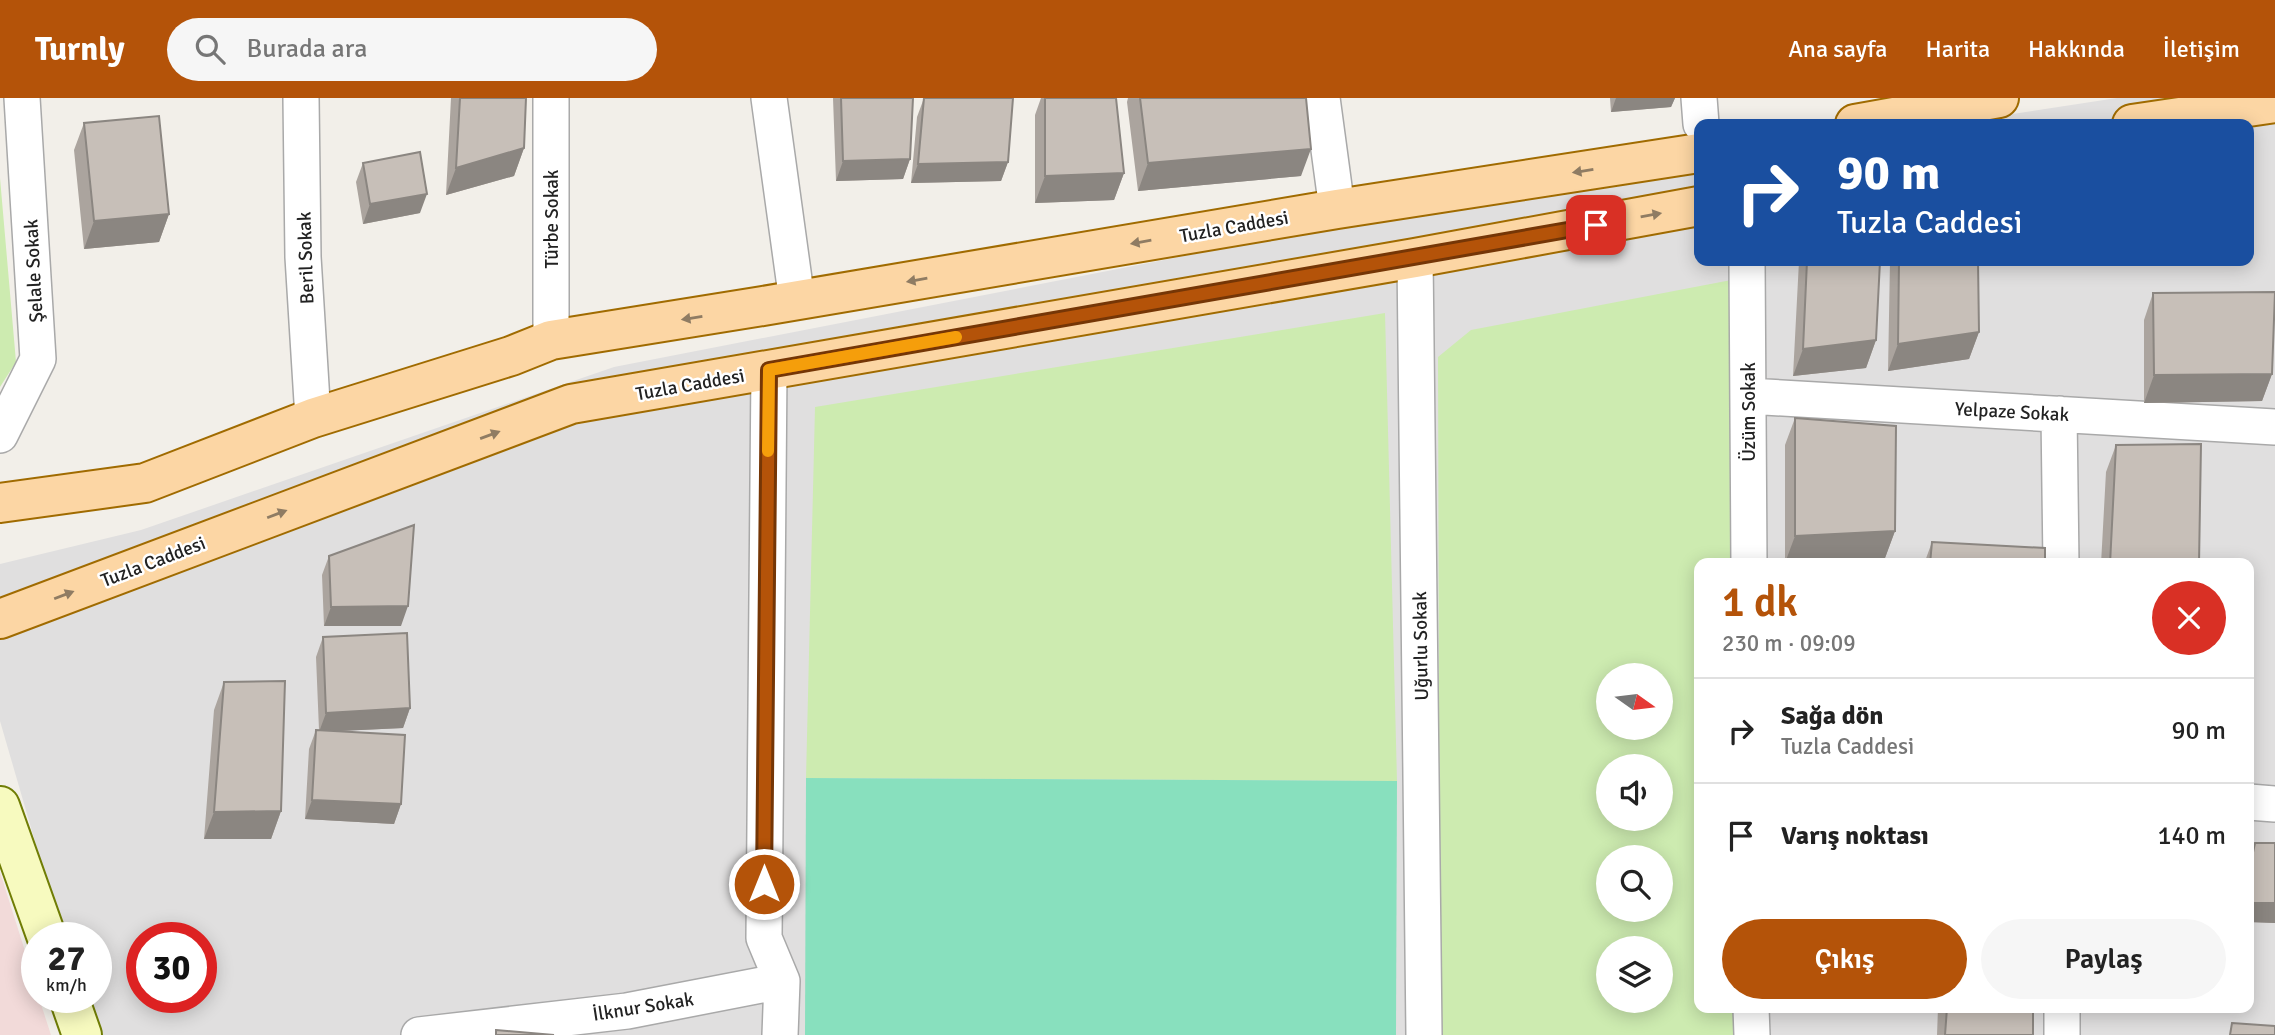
<!DOCTYPE html>
<html lang="tr">
<head>
<meta charset="utf-8">
<style>
	:root { --surface:#fff; --page:#f6f6f6; --text:#222; --muted:#767676; --line:#e0e0e0; --accent:#b45309 }
	body { margin:0; font-family:Signika,sans-serif; background:var(--page); color:var(--text); height:100vh; display:flex; flex-direction:column; font-size:26px; white-space:nowrap }
	* { box-sizing:border-box; margin:0 }
	p { font-size:23px; color:var(--muted) }
	.icon { flex:none; width:38px; height:38px; fill:none; stroke:currentColor; stroke-width:2; stroke-linecap:round; stroke-linejoin:round }
	.map { position:relative; flex:1; overflow:hidden }
	.drawer { position:absolute; left:1694px; top:460px; width:560px; height:455px; display:flex; flex-direction:column; background:var(--surface); border-radius:14px; box-shadow:0 4px 18px #0003 }
	.drawer>* { flex:none }
	.guide { position:absolute; left:1694px; top:21px; width:560px; height:147px; border-radius:14px; box-shadow:0 4px 18px #0003; background:#1a4fa0; color:#fff; overflow:hidden }
	.needle { width:46px; rotate:104deg }
	.fabs { position:absolute; left:1596px; top:565px; display:grid; gap:14px }
	.fabs a { display:grid; place-items:center; width:77px; height:77px; border-radius:50%; background:var(--surface); box-shadow:0 4px 18px #0003; font-size:35px }
	.speed { position:absolute; left:21px; top:824px; display:flex; gap:14px; font-size:35px; font-weight:700; text-align:center }
	.speed>* { display:grid; place-content:center; width:91px; height:91px; border-radius:50%; background:var(--surface); box-shadow:0 4px 18px #0003; line-height:1 }
	.speed small { font-size:18px; font-weight:400 }
	.speed .limit { border:10px solid #d22; background:#fff; color:#111 }
	.pin { position:absolute; display:grid; place-items:center; width:60px; height:60px; color:#fff; margin:-30px; border-radius:14px; box-shadow:0 4px 10px #0006 }
	.me { position:absolute; width:77px; margin:-38px; rotate:0deg; stroke-linejoin:round; filter:drop-shadow(0 0 5px #0008) }
	.turn { display:flex; align-items:center; gap:24px; height:147px; padding:0 28px; font-size:32px }
	.turn .icon { width:91px; height:91px; stroke-width:2.5 }
	.turn b { display:block; font-size:49px; line-height:60px }
	.round { display:grid; place-items:center; flex:none; width:74px; height:74px; border-radius:37px; background:var(--page) }
	.headline { display:flex; align-items:center; justify-content:space-between; height:119px; padding:0 28px }
	h1 { font-size:42px; font-weight:600; line-height:52px; color:var(--accent) }
	.button { display:flex; gap:14px; margin-top:auto; padding:14px 28px }
	.button a { flex:1; height:80px; border-radius:42px; background:var(--accent); color:#fff; font-size:28px; font-weight:600; line-height:80px; text-align:center }
	.button a+a { background:var(--page); color:var(--text) }
	ul { padding:0; list-style:none }
	li { display:flex; align-items:center; gap:21px; height:105px; padding:0 28px; border-top:2px solid var(--line) }
	li div { flex:1 }
	li b { display:block; font-size:26px }
	li em { font-style:normal }
	header { display:flex; align-items:center; gap:42px; box-sizing:border-box; height:98px; padding:0 35px; background:var(--accent); color:#fff }
	header strong { font-size:33px }
	nav { display:flex; gap:38px; margin-inline-start:auto; font-size:24px }
	.search { width:490px; height:63px; background:var(--page); display:flex; align-items:center; gap:18px; box-sizing:border-box; padding:0 24px; border-radius:38px; color:var(--muted); font-size:26px }
	.map>svg:first-child { display:block }
	.residential { fill:#e0dfdf; fill-rule:evenodd }
	.commercial { fill:#f2dad9 }
	.grass { fill:#cdebb0; fill-rule:evenodd }
	.pitch { fill:#88e0be }
	.lines { fill:none; stroke-linecap:round; stroke-linejoin:round }
	.street-casing { stroke:#a9a9a9; stroke-width:38 }
	.secondary-casing { stroke:#707d05; stroke-width:42 }
	.primary-casing { stroke:#a06b00; stroke-width:42 }
	.street { stroke:#fff; stroke-width:35 }
	.secondary { stroke:#f7fabf; stroke-width:38 }
	.primary { stroke:#fcd6a4; stroke-width:38 }
	.wall { fill:#aba49e }
	.shaded-wall { fill:#8b8681 }
	.building { fill:#c7bfb8; stroke:#8b8681; stroke-width:2 }
	.oneway { fill:#8f7c63 }
	.route-casing { stroke:#753606; stroke-width:18 }
	.route { stroke:#b45309; stroke-width:12 }
	.slow { stroke:#f59e0b; stroke-width:12 }
	.labels { text-anchor:middle; stroke-width:5; stroke-linejoin:round; paint-order:stroke }
	.street-label { font-size:19px; fill:#222; stroke:#fff }
</style>
</head>
<body>
<header>
<strong>Turnly</strong>
<div class="search"><svg class="icon" aria-label="search" viewBox="0 0 24 24"><circle cx="10" cy="10" r="6"/><path d="M15 15l6 6"/></svg>Burada ara</div>
<nav><a>Ana sayfa</a><a>Harita</a><a>Hakkında</a><a>İletişim</a></nav>
</header>
<div class="map">
<svg width="2275" height="937" viewBox="0 0 2275 937">
	<rect width="100%" height="100%" fill="#f2efe9"/>
	<path class="residential" d="M2117 0H2275V937H92L81 900H96V840H63L0 623V466L141 432 614 269 1534 90 1699 65V163H2249V26H1948ZM1699 466H2249V910H1699ZM1608 578H1661V630H1608ZM1608 668H1661V721H1608ZM1608 760H1661V812H1608ZM142 840H201V900H142ZM1608 850H1661V903H1608Z"/>
	<path class="commercial" d="M0 774 37 891V900H39L51 937H0Z"/>
	<path class="grass" d="M0 80 16 264 0 289Z
		M1747 179 1743 465 1699 466V910H1737V937H1440L1438 259 1471 232ZM1608 578H1661V630H1608ZM1608 668H1661V721H1608ZM1608 760H1661V812H1608ZM1608 850H1661V903H1608Z
		M1385 215 1397 683 806 680 815 309Z"/>
	<path class="pitch" d="M806 680 1397 683 1396 937H805Z"/>
	<g class="lines">
		<defs>
			<path id="street" d="M301 0 303 159 313 320
				M551 0V242
				M769 0 797 203
				M1322 0 1337 111
				M1699 0 1701 26
				M1415 160 1424 937
				M1747 163 1749 466
				M769 272 764 840 782 883 780 937
				M1748 298 2275 329
				M2059 316 2061 466
				M0 337 38 261 22 0
				M2249 704 2275 706
				M1751 910 1752 937
				M419 937 627 913 782 883
				M2062 937V910"/>
			<path id="secondary" d="M0 708 47 840
				M69 900 82 937"/>
			<path id="primary" d="M1855 26 1999 0
				M2132 26 2275 5
				M0 405 145 385 313 320 511 258 551 242 763 208 1337 111 1699 55
				M0 521 571 306 1415 160 1699 108"/>
		</defs>
		<use href="#street" class="street-casing"/>
		<use href="#secondary" class="secondary-casing"/>
		<use href="#primary" class="primary-casing"/>
		<use href="#street" class="street"/>
		<use href="#secondary" class="secondary"/>
		<use href="#primary" class="primary"/>
	</g>
	<path class="wall" d="M451 0H526L524 50 514 78 446 97Z
		M833 0H913L910 61 903 81 836 83Z
		M924 0 1008 64 1001 83 911 85 917 19Z
		M1041 0H1116L1124 75 1114 102 1035 105V17Z
		M1128 0H1306L1301 78 1138 93 1127 4Z
		M1610 0H1675L1671 9 1611 14Z
		M84 25 169 116 159 144 84 151 74 52Z
		M363 65 420 115 363 126 356 84Z
		M1799 163H1880L1876 242 1866 270 1793 278Z
		M1890 163H1978L1979 234 1969 261 1888 273Z
		M2153 195 2272 276 2262 303 2144 305V222Z
		M1795 320 1895 433 1885 460 1785 465V347Z
		M2116 347 2199 466H2101L2106 374Z
		M1932 444 2045 466H1924Z
		M329 458 401 528H324L322 477Z
		M323 539 410 610 403 630 338 633 401 706 394 726 305 721 309 651 316 632H319L316 559Z
		M224 584 281 713 271 741H204L214 612Z
		M2255 745 2275 825 2249 824V763Z
		M1938 910H2033V937H1937Z"/>
	<path class="shaded-wall" d="M1616 0H1675L1671 9 1611 14Z
		M524 50 514 78 446 97 456 70Z
		M1311 51 1301 78 1138 93 1148 65Z
		M910 61 903 81 836 83 843 63Z
		M1008 64 1001 83 911 85 918 66Z
		M1124 75 1114 102 1035 105 1045 78Z
		M427 96 420 115 363 126 370 106Z
		M169 116 159 144 84 151 94 123Z
		M1979 234 1969 261 1888 273 1898 246Z
		M1876 242 1866 270 1793 278 1803 251Z
		M2272 276 2262 303 2144 305 2154 277Z
		M1895 433 1885 460 1785 465 1795 438Z
		M408 508 401 528H324L331 509Z
		M410 610 403 630 319 634 326 615Z
		M312 702 401 706 394 726 305 721Z
		M281 713 271 741H204L214 714Z
		M2249 805H2275V825L2249 824Z"/>
	<path class="building" d="M460 0H526L524 50 456 70Z
		M841 0H913L910 61 843 63Z
		M924 0H1013L1008 64 918 66Z
		M1045 0H1116L1124 75 1045 78Z
		M1140 0H1306L1311 51 1148 65Z
		M159 18 169 116 94 123 84 25Z
		M420 54 427 96 370 106 363 65Z
		M1807 163H1880L1876 242 1803 251Z
		M1899 163H1978L1979 234 1898 246Z
		M2275 194 2272 276 2154 277 2153 195Z
		M1795 320 1896 328 1895 433 1795 438Z
		M2201 346 2199 466H2110L2116 347Z
		M414 427 408 508 331 509 329 458Z
		M1932 444 2045 450V466H1930Z
		M407 535 410 610 326 615 323 539Z
		M285 583 281 713 214 714 224 584Z
		M316 632 405 637 401 706 312 702Z
		M2255 745H2275V805H2249V773Z
		M1947 910H2033V937H1945Z
		M2232 925 2275 928V937H2230Z
		M496 932 554 937H496Z"/>
	<defs><path id="oneway-solid" d="M-6-.8H1V-3.2L6.5 0L1 3.2V.8H-6Z" transform="scale(1.75)"/></defs>
	<g class="oneway">
		<use href="#oneway-solid" transform="translate(1583 73) rotate(171)"/>
		<use href="#oneway-solid" transform="translate(1651 117) rotate(-10)"/>
		<use href="#oneway-solid" transform="translate(1141 144) rotate(170)"/>
		<use href="#oneway-solid" transform="translate(917 182) rotate(170)"/>
		<use href="#oneway-solid" transform="translate(692 220) rotate(171)"/>
		<use href="#oneway-solid" transform="translate(490 337) rotate(-20)"/>
		<use href="#oneway-solid" transform="translate(277 416) rotate(-21)"/>
		<use href="#oneway-solid" transform="translate(64 497) rotate(-21)"/>
	</g>
	<g class="lines">
		<defs>
			<path id="route" d="M764 786 769 272 1596 127"/>
		</defs>
		<use href="#route" class="route-casing"/>
		<use href="#route" class="route"/>
		<path class="slow" d="M768 353 769 272 956 239"/>
	</g>
	<g class="labels">
		<g class="street-label">
			<text transform="translate(551 121) rotate(-90)" y="7">Türbe Sokak</text>
			<text transform="translate(1234 128) rotate(-10)" y="7">Tuzla Caddesi</text>
			<text transform="translate(305 160) rotate(-92)" y="7">Beril Sokak</text>
			<text transform="translate(33 173) rotate(-93)" y="7">Şelale Sokak</text>
			<text transform="translate(690 286) rotate(-10)" y="7">Tuzla Caddesi</text>
			<text transform="translate(2012 313) rotate(3)" y="7">Yelpaze Sokak</text>
			<text transform="translate(1748 314) rotate(-90)" y="7">Üzüm Sokak</text>
			<text transform="translate(153 463) rotate(-21)" y="7">Tuzla Caddesi</text>
			<text transform="translate(1420 548) rotate(-91)" y="7">Uğurlu Sokak</text>
			<text transform="translate(643 908) rotate(-9)" y="7">İlknur Sokak</text>
		</g>
	</g>
</svg>
<div class="fabs">
<a><svg class="needle" viewBox="-14 -14 28 28"><path d="M0-13l5 13h-10z" fill="#e53935"/><path d="M0 13l5-13h-10z" fill="#767676"/></svg></a>
<a><svg class="icon" aria-label="sound" viewBox="0 0 24 24"><path d="M4 9h4l5-4v14l-5-4H4zM17 9q2 3 0 6"/></svg></a>
<a><svg class="icon" aria-label="search" viewBox="0 0 24 24"><circle cx="10" cy="10" r="6"/><path d="M15 15l6 6"/></svg></a>
<a><svg class="icon" aria-label="layers" viewBox="0 0 24 24"><path d="M12 4l9 5-9 5-9-5zM3 14l9 5 9-5"/></svg></a>
</div>
<div class="speed"><div>27<small>km/h</small></div><div class="limit">30</div></div>
<div class="pin" style="left:1596px;top:127px;background:#d93025"><svg class="icon" aria-label="arrive" viewBox="0 0 24 24"><path d="M6 21V4h12l-3 4 3 4H6"/></svg></div>
<svg class="me" style="left:764px;top:786px" viewBox="-20 -20 40 40"><circle r="17" fill="#b45309" stroke="#fff" stroke-width="3"/><path d="M0-11L8 9 0 5-8 9z" fill="#fff"/></svg>
<div class="guide">
<div class="turn"><svg class="icon" aria-label="right" viewBox="0 0 24 24"><path d="M7 20v-9h11M14 6l5 5-5 5"/></svg><div><b>90 m</b>Tuzla Caddesi</div></div>
</div>
<section class="drawer">
<div class="headline"><div><h1>1 dk</h1><p>230 m · 09:09</p></div><a class="round" style="background:#d93025;color:#fff"><svg class="icon" aria-label="close" viewBox="0 0 24 24"><path d="M6 6l12 12M18 6L6 18"/></svg></a></div>
<ul>
<li><svg class="icon" aria-label="right" viewBox="0 0 24 24"><path d="M7 20v-9h11M14 6l5 5-5 5"/></svg><div><b>Sağa dön</b><p>Tuzla Caddesi</p></div><em>90 m</em></li>
<li><svg class="icon" aria-label="arrive" viewBox="0 0 24 24"><path d="M6 21V4h12l-3 4 3 4H6"/></svg><div><b>Varış noktası</b></div><em>140 m</em></li>
</ul>
<div class="button"><a>Çıkış</a><a>Paylaş</a></div>
</section>
</div>
</body>
</html>
